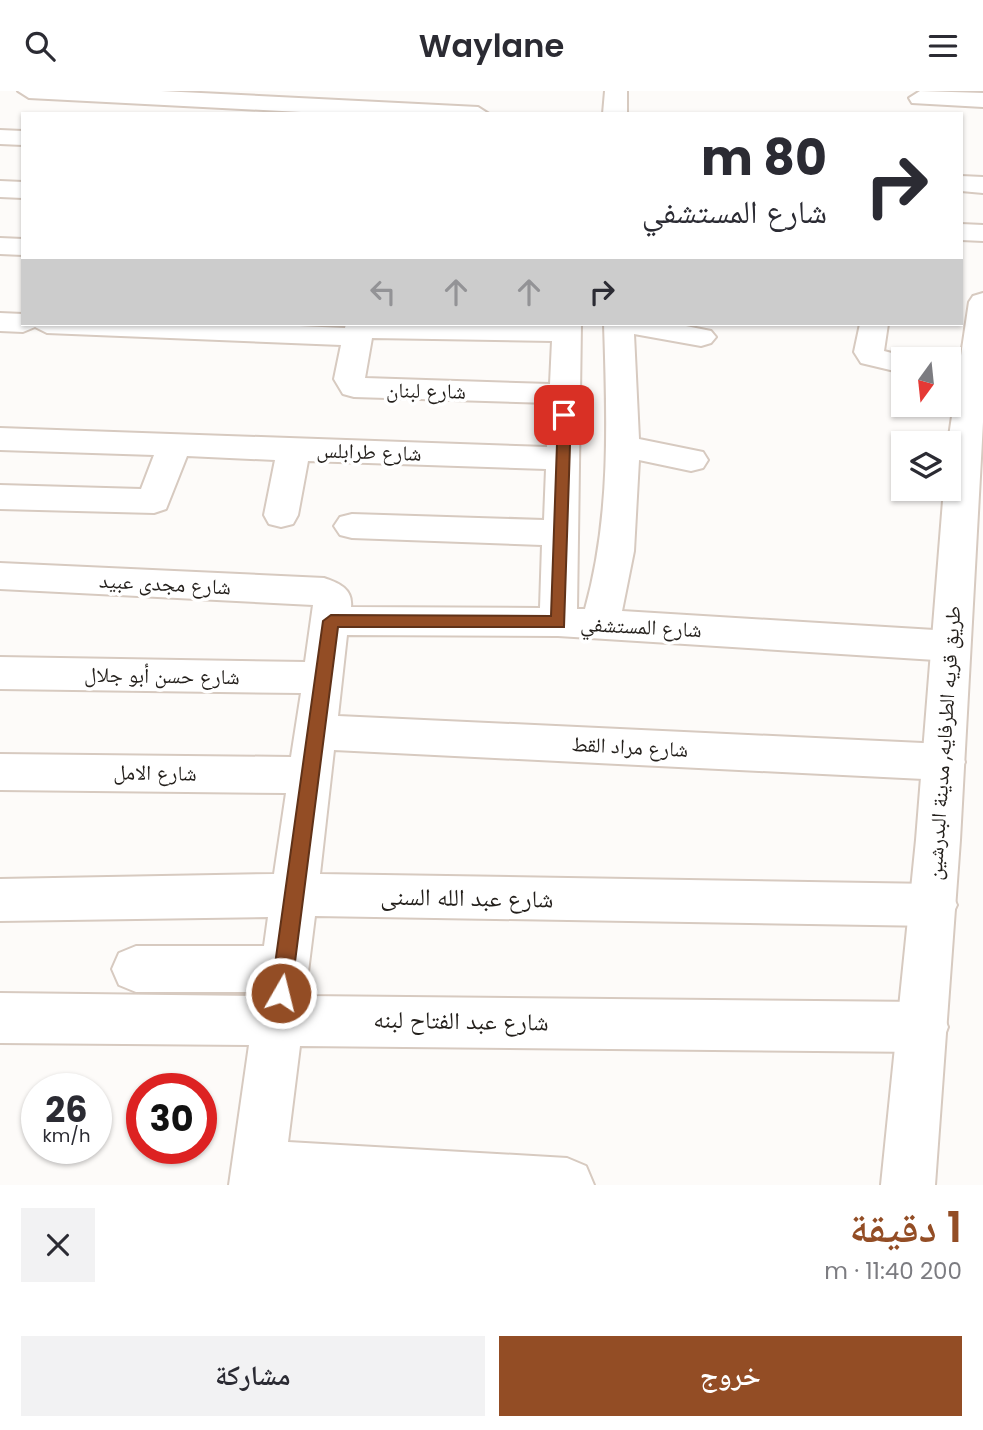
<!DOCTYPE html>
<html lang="ar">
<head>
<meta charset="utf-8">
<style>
	:root { --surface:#fff; --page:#f2f2f3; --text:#2b2b33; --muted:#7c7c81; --accent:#934d25 }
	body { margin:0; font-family:Poppins,"Noto Naskh Arabic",sans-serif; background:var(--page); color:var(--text); direction:rtl; height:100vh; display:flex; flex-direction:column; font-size:26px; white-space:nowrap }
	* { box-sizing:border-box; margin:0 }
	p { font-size:23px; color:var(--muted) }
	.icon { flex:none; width:38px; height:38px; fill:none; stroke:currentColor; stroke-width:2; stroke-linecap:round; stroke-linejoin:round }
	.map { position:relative; height:1094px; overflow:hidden; direction:ltr }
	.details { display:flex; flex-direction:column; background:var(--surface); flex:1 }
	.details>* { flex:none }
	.guide { position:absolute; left:21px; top:21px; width:942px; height:214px; border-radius:0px; box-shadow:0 2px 5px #0004; direction:rtl; background:#fff; color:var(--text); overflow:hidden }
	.needle { width:46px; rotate:195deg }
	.buttons { position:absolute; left:891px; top:256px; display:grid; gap:14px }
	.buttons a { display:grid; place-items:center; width:70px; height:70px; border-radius:0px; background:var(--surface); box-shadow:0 2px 5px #0004; font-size:35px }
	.speed { position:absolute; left:21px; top:982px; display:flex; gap:14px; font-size:35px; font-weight:700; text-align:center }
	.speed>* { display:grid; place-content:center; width:91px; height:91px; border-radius:50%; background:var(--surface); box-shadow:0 2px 5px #0004; line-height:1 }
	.speed small { font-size:18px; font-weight:400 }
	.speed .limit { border:10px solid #d22; background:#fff; color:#111 }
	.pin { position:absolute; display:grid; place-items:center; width:60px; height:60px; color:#fff; margin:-30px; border-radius:14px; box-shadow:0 4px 10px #0006 }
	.me { position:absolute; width:77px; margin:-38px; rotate:8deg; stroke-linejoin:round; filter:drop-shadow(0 0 5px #0008) }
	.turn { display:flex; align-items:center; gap:24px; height:147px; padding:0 21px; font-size:32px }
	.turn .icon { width:91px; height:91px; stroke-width:2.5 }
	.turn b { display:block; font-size:49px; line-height:60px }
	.lanes { display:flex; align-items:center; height:66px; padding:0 21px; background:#0003; justify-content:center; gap:35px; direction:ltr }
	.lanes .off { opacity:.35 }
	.round { display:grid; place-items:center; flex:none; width:74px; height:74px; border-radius:0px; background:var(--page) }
	.summary { display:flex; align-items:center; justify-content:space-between; height:119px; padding:0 21px }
	h1 { font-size:42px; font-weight:600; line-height:52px; color:var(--accent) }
	.action { display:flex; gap:14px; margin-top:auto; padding:14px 21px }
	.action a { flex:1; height:80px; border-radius:0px; background:var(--accent); color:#fff; font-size:28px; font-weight:600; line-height:80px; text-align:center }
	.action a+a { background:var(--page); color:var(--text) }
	header { display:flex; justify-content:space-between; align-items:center; height:91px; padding:0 21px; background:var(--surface); font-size:32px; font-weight:600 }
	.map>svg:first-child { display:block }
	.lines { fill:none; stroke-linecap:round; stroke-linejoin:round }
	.minor-casing { stroke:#d7cac0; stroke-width:4 }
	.major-casing { stroke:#d7cac0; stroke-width:4 }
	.minor { fill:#fff; fill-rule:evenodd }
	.major { fill:#fff; fill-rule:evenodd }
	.route { fill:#934d25; stroke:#603218; stroke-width:2 }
	.labels { text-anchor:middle; stroke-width:7; stroke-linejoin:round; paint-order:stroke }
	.street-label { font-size:21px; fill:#231f1b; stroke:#fff }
	.near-street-label { font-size:24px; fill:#231f1b; stroke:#fff }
</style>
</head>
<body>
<header><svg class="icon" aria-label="menu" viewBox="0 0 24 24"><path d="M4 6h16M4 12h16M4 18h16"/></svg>Waylane<svg class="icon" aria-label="search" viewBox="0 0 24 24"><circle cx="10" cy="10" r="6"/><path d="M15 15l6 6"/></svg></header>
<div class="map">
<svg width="983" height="1094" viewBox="0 0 983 1094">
	<rect width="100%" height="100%" fill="#fdfbf9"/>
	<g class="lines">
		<defs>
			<path id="minor" d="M18 0H161L478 16 489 23H339L29 7Z
				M605 0H627V23H603Z
				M920 0 983 2V16L912 12 909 7Z
				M0 39 23 40V54L0 53Z
				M961 85 983 86V102L961 100Z
				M0 90 23 91V107L0 106Z
				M961 133 983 134V150L961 149Z
				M0 147 23 148V164L0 163Z
				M0 222 23 223V233H253L345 237 346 233H581L577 518H585C611 425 607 329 604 233H676L711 240 716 246 711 252 701 255 634 243 639 348 703 361 708 369 703 377 691 380 639 369 634 460 622 520 951 540 965 544 970 555 965 566 951 570 558 545 347 544 338 625 944 653 959 658 965 671 959 684 944 689 334 659 320 783 934 793 950 799 957 814 950 829 934 835 315 825 305 905 923 911 941 918 948 936 941 954 923 961 300 955 288 1051 567 1067 586 1075 594 1094H229L249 954 0 952V902L256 905 257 901H136L119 894 112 878 119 862 136 855H264L268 826 0 830V788L274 783 286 702 0 699V663L291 666 301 602 0 598V566L305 571 313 514 0 498V472L324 487C339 492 353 498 351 516L540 517 542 454 352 447 340 444 334 435 340 426 352 423 544 429 546 378 308 370 298 424 293 433 281 436 269 433 264 424 275 369 187 365 166 418 154 422 0 418V394L141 398 154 364 0 359V337L547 356 549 312 354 306 343 303 334 288 341 254 47 242 35 236 23 241 0 240ZM372 247 552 250 550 293 365 287Z
				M860 233H888L884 260 915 268H903V282L861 272 854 261Z
				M948 272 983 278V291L972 294 948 290Z"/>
			<path id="major" d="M983 202V331L960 749 935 1094H881L916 749 944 397H948V352L969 211 973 205Z"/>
		</defs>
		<use href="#minor" class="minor-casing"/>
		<use href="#major" class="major-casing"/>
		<use href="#minor" class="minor"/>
		<use href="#major" class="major"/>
	</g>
	<path class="route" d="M564 320 571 324 564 536H338L291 902 288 909 281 912 274 909 271 902 323 530 331 524 551 525 558 324Z"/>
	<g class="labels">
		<g class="street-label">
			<text transform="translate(426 300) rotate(1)" y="7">شارع لبنان</text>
			<text transform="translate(369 361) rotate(2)" y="7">شارع طرابلس</text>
			<text transform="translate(165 493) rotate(3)" y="7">شارع مجدى عبيد</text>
			<text transform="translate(641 536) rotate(3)" y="7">شارع المستشفي</text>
			<text transform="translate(162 585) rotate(1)" y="7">شارع حسن أبو جلال</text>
			<text transform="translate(944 652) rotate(-86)" y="7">طريق قريه الطرفايه, مدينة البدرشين</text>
			<text transform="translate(630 656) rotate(3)" y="7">شارع مراد القط</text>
			<text transform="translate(155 682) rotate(1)" y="7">شارع الامل</text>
		</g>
		<g class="near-street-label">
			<text transform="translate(467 807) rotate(1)" y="8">شارع عبد الله السنى</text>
			<text transform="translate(461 930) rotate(1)" y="8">شارع عبد الفتاح لبنه</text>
		</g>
	</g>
</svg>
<div class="buttons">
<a><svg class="needle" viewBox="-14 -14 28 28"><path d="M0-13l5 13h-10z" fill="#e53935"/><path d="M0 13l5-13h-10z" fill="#7c7c81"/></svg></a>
<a><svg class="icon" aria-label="layers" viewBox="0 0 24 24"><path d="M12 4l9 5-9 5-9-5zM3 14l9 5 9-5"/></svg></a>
</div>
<div class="speed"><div>26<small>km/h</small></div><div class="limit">30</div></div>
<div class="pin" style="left:564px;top:324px;background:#d93025"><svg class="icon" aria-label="arrive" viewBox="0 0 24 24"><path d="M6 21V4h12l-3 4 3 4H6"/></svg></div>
<svg class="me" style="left:281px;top:902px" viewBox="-20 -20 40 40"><circle r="17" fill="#934d25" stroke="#fff" stroke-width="3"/><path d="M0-11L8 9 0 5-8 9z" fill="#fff"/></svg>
<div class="guide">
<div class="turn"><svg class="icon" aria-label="right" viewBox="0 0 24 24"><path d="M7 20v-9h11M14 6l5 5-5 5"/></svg><div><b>80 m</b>شارع المستشفي</div></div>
<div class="lanes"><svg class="icon off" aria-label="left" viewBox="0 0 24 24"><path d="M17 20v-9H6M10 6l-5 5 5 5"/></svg><svg class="icon off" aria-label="ahead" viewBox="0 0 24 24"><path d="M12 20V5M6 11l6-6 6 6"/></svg><svg class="icon off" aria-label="ahead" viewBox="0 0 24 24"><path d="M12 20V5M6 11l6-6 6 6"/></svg><svg class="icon" aria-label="right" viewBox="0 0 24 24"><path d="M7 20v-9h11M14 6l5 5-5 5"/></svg></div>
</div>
</div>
<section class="details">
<div class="summary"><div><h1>1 دقيقة</h1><p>200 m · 11:40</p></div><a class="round"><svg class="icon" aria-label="close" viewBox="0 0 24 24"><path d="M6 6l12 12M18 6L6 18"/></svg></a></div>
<div class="action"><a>خروج</a><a>مشاركة</a></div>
</section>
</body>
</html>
